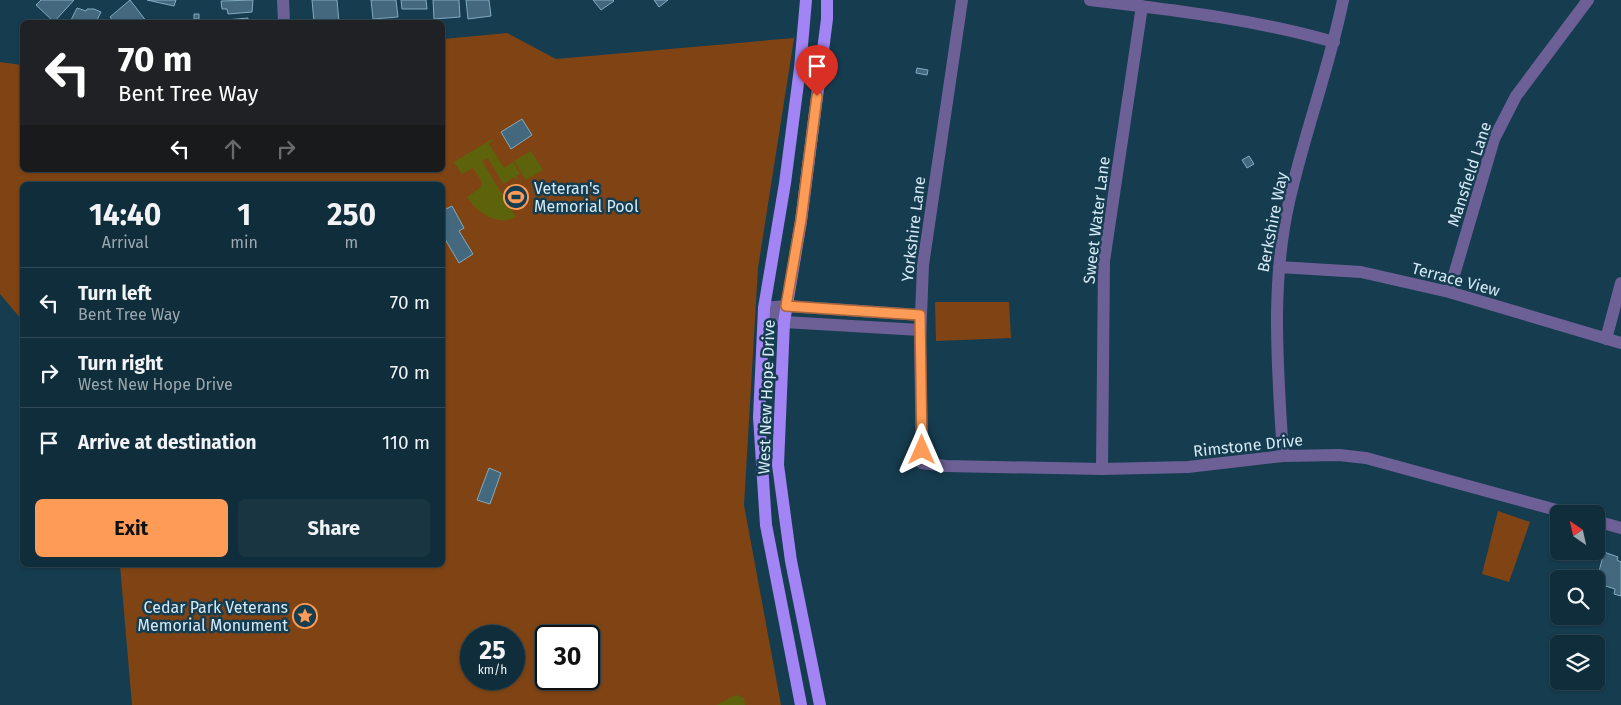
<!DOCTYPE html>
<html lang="en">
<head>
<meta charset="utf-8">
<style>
	:root { --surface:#102d3b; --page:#193542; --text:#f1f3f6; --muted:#9ca8af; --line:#304955; --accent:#fe9c57 }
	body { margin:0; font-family:"Fira Sans",sans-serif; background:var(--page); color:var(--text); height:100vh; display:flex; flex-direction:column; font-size:19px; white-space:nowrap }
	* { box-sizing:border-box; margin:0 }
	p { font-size:16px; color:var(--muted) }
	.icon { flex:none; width:28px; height:28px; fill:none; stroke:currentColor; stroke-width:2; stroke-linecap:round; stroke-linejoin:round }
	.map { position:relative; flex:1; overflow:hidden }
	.sheet { position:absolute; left:20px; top:182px; width:425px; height:385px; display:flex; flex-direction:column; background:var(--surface); border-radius:8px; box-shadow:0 1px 4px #0004,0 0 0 1px var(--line) }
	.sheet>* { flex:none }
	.top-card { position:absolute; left:20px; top:20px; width:425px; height:152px; border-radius:8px; box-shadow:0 1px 4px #0004,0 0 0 1px var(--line); background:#202124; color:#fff; overflow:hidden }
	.needle { width:32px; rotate:326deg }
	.controls { position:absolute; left:1550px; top:505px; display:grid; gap:10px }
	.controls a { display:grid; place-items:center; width:55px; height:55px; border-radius:8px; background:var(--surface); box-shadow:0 1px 4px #0004,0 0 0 1px var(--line); font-size:25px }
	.speed { position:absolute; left:460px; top:625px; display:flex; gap:10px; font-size:25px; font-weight:700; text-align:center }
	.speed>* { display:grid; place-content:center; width:65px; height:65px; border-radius:50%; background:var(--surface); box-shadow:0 1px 4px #0004,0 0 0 1px var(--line); line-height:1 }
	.speed small { font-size:12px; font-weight:400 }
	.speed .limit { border:2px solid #111; border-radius:8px; background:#fff; color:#111 }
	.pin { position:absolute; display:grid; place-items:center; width:42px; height:42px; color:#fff; margin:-51px -21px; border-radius:50% 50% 50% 0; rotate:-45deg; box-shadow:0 0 5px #0007 }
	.pin .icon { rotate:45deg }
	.me { position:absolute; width:55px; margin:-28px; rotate:0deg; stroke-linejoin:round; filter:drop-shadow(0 0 4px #0008) }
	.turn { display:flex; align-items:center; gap:18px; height:105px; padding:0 15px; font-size:22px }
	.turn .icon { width:65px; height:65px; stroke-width:2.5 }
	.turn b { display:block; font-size:35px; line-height:42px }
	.lanes { display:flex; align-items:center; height:48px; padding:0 15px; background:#0003; justify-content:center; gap:25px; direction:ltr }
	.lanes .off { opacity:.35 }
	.eta { display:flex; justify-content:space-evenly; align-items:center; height:85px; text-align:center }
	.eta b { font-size:30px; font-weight:700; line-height:35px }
	.button { display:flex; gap:10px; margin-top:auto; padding:10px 15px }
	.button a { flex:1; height:58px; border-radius:8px; background:var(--accent); color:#111; font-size:20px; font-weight:700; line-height:58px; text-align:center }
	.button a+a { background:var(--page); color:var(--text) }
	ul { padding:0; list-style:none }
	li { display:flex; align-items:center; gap:15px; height:70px; padding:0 15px; border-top:1px solid var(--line) }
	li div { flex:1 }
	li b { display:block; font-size:19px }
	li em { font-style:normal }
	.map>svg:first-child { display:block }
	.green { fill:#804414; fill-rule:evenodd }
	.water { fill:#5d630b }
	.building { fill:#44697e; stroke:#82aac1 }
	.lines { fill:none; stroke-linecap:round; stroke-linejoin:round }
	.minor { stroke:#6d6097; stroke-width:12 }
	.major { stroke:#a284f4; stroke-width:12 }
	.route-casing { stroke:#a56539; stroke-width:12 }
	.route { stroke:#fe9c57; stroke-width:9 }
	.labels { text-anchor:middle; stroke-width:5; stroke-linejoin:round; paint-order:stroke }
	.street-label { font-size:16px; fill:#d6eaf6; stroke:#163c4f }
	.poi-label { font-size:16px; fill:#d6eaf6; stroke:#163c4f; text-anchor:start }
</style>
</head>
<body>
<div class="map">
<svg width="1621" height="705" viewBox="0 0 1621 705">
	<rect width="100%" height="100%" fill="#163c4f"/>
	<path class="green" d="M507 33 556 59 794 38 758 268 744 505 781 705H132L120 565H442V185H22V320L0 294V62L22 65V170H442L443 39ZM471 636H514V679H471ZM546 636H589V679H546Z
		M935 302H1009L1011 338 936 341Z
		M1498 511 1530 522 1509 582 1482 574Z"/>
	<path class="water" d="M492 139 493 141 489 144 504 168 513 162 520 174 516 176 518 180H517L514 177 503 184 488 158 482 161 516 217C497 227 477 212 467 197L480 188 482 182 473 168 462 174 454 162Z
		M531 151 543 170 526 180 514 161Z
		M736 695 744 698 745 705H716Z"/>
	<path class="building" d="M41 0H74L54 22 36 5Z
		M130 0 147 22H114L110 17Z
		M147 0H176L174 6Z
		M253 0 252 12 228 14 227 9H222L221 1Z
		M312 0H337L339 22H314Z
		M371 0H396L398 17 373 19Z
		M401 0H426L427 9H402Z
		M433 0H459L460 17 434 19Z
		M466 0H489L491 16 468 19Z
		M593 0H613L614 1 601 10Z
		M654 0H668L659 7Z
		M77 8 86 11 87 9H94L101 12 96 22H70Z
		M194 14H199V19H194Z
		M248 18V22H216L215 21Z
		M917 68 928 70 927 75 916 73Z
		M522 119 532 135 511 149 501 132Z
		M1249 156 1254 164 1247 168 1242 160Z
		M452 206 464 228 459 231 473 254 459 263 445 239 442 241V211Z
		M489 468 501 473 490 504 477 500Z
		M1604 552 1618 557 1617 560 1621 562V596L1614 594 1615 589 1596 583Z"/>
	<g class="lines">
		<path class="minor" d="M283 0 284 22
			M962 0 923 265 920 341 922 463 946 466 1102 469 1188 467 1283 456 1339 455 1366 458 1571 514
			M1090 0C1173 10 1254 19 1334 42
			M1279 267 1361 272 1449 292 1621 343
			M1449 292 1494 139 1516 96 1588 0
			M764 308 784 322 920 330
			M764 308 786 306 920 315
			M1606 339 1621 283
			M1283 456C1278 371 1270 286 1289 202 1304 134 1329 69 1343 0
			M1102 469 1104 261 1142 6
			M1596 521 1621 528"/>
		<path class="major" d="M801 705 766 525 759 417 764 308 785 183 800 68 806 0
			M820 705 791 561 778 465 784 322 801 221 827 19V0"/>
	</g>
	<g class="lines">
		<defs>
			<path id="route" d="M817 96 801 220 786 306 920 315 922 450"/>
		</defs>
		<use href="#route" class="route-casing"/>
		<use href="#route" class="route"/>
	</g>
	<defs>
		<symbol id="stadium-ring" viewBox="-11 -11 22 22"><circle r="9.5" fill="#163c4f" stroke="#fe9c57" stroke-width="1.5"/><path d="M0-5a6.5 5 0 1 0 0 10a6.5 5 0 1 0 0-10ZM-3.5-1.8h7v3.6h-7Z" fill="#fe9c57"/></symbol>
		<symbol id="sight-ring" viewBox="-11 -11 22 22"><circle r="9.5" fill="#163c4f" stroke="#fe9c57" stroke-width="1.5"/><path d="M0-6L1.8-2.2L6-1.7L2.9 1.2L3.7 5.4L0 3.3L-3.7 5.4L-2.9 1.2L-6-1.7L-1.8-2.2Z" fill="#fe9c57"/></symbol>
	</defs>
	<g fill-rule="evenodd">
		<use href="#stadium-ring" x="502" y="183" width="28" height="28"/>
		<use href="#sight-ring" x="291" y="602" width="28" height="28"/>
	</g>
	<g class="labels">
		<g class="street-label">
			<text transform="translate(1469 174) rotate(-72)" y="6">Mansfield Lane</text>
			<text transform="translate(1096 220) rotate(-83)" y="6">Sweet Water Lane</text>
			<text transform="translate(1272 222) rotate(-79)" y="6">Berkshire Way</text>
			<text transform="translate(913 229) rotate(-83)" y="6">Yorkshire Lane</text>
			<text transform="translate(1456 279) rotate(15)" y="6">Terrace View</text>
			<text transform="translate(766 397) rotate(-88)" y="6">West New Hope Drive</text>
			<text transform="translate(1248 445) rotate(-6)" y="6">Rimstone Drive</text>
		</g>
		<g class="poi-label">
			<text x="534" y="194">Veteran's<tspan x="534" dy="18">Memorial Pool</tspan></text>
			<text x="288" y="613" text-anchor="end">Cedar Park Veterans<tspan x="288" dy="18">Memorial Monument</tspan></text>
		</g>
	</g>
</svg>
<div class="controls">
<a><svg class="needle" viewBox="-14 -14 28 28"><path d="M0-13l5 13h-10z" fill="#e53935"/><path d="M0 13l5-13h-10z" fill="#9ca8af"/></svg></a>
<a><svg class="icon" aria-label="search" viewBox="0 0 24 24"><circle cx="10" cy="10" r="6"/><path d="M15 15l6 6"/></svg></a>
<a><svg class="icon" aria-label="layers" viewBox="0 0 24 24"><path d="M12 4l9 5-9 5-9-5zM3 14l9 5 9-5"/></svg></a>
</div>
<div class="speed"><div>25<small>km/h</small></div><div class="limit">30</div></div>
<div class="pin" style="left:817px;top:96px;background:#d93025"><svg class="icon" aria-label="arrive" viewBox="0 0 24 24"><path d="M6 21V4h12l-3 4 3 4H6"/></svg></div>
<svg class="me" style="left:922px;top:450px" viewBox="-20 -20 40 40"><path d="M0-17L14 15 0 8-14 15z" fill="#fe9c57" stroke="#fff" stroke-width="4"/></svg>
<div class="top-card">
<div class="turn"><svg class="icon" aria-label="left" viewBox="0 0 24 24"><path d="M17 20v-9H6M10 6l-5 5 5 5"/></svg><div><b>70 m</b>Bent Tree Way</div></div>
<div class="lanes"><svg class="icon" aria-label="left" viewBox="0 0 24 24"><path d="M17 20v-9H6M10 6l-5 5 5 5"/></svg><svg class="icon off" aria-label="ahead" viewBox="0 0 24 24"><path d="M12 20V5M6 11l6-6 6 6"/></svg><svg class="icon off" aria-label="right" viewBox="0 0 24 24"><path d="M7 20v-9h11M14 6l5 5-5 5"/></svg></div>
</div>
<section class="sheet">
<div class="eta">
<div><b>14:40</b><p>Arrival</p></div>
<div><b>1</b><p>min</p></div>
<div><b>250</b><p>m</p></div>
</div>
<ul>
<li><svg class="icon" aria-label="left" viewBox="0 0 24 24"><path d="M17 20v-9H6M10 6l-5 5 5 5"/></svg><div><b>Turn left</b><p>Bent Tree Way</p></div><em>70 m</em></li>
<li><svg class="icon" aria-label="right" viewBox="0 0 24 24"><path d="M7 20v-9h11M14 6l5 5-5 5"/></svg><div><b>Turn right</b><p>West New Hope Drive</p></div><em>70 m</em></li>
<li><svg class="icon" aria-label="arrive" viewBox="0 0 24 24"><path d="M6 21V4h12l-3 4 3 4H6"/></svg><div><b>Arrive at destination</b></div><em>110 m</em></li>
</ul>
<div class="button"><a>Exit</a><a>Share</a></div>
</section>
</div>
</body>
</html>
